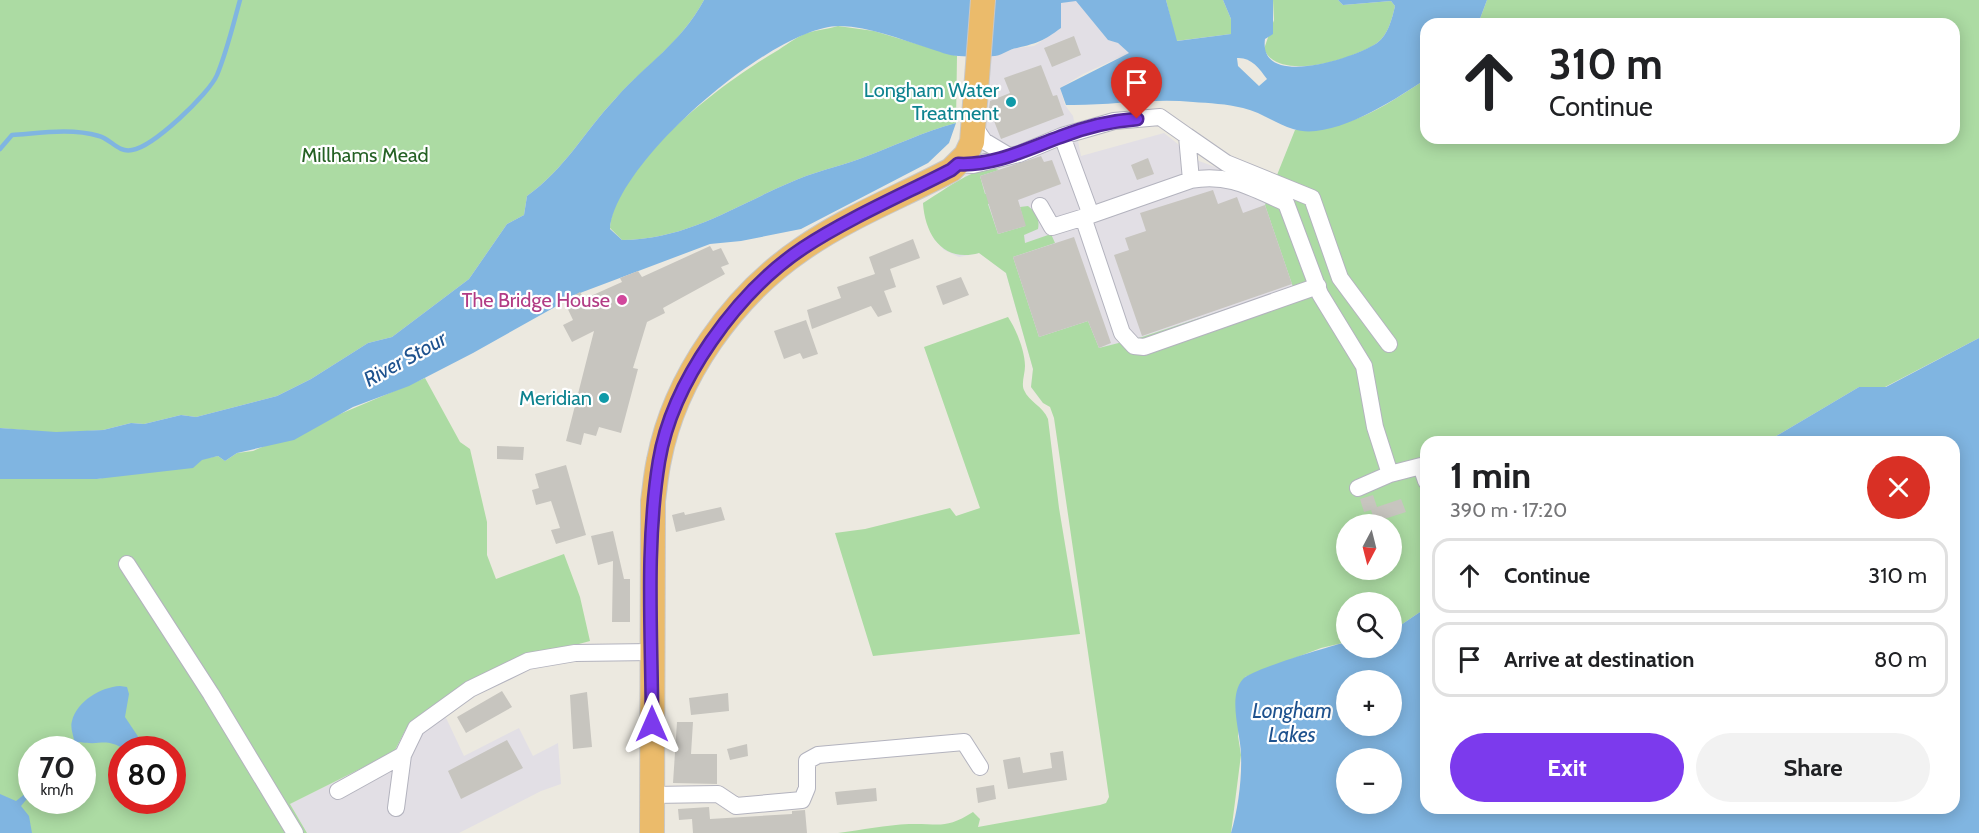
<!DOCTYPE html>
<html lang="en">
<head>
<meta charset="utf-8">
<style>
	:root { --surface:#fff; --page:#f2f2f2; --text:#202124; --muted:#757577; --line:#e0e0e0; --accent:#7c3aed }
	body { margin:0; font-family:Cabin,sans-serif; background:var(--page); color:var(--text); height:100vh; display:flex; flex-direction:column; font-size:22px; white-space:nowrap }
	* { box-sizing:border-box; margin:0 }
	p { font-size:20px; color:var(--muted) }
	.icon { flex:none; width:33px; height:33px; fill:none; stroke:currentColor; stroke-width:2; stroke-linecap:round; stroke-linejoin:round }
	.map { position:relative; flex:1; overflow:hidden }
	.panel { position:absolute; left:1420px; top:436px; width:540px; height:378px; display:flex; flex-direction:column; background:var(--surface); border-radius:18px; box-shadow:0 3px 15px #0003 }
	.panel>* { flex:none }
	.guide { position:absolute; left:1420px; top:18px; width:540px; height:126px; border-radius:18px; box-shadow:0 3px 15px #0003; background:#fff; color:var(--text); overflow:hidden }
	.needle { width:39px; rotate:187deg }
	.controls { position:absolute; left:1336px; top:514px; display:grid; gap:12px }
	.controls a { display:grid; place-items:center; width:66px; height:66px; border-radius:50%; background:var(--surface); box-shadow:0 3px 15px #0003; font-size:30px }
	.speed { position:absolute; left:18px; top:736px; display:flex; gap:12px; font-size:30px; font-weight:700; text-align:center }
	.speed>* { display:grid; place-content:center; width:78px; height:78px; border-radius:50%; background:var(--surface); box-shadow:0 3px 15px #0003; line-height:1 }
	.speed small { font-size:15px; font-weight:400 }
	.speed .limit { border:9px solid #d22; background:#fff; color:#111 }
	.pin { position:absolute; display:grid; place-items:center; width:51px; height:51px; color:#fff; margin:-62px -26px; border-radius:50% 50% 50% 0; rotate:-45deg; box-shadow:0 0 6px #0007 }
	.pin .icon { rotate:45deg }
	.me { position:absolute; width:66px; margin:-33px; rotate:0deg; stroke-linejoin:round; filter:drop-shadow(0 0 4px #0008) }
	.turn { display:flex; align-items:center; gap:21px; height:126px; padding:0 30px; font-size:27px }
	.turn .icon { width:78px; height:78px; stroke-width:2.5 }
	.turn b { display:block; font-size:42px; line-height:51px }
	.round { display:grid; place-items:center; flex:none; width:63px; height:63px; border-radius:32px; background:var(--page) }
	.overview { display:flex; align-items:center; justify-content:space-between; height:102px; padding:0 30px }
	h1 { font-size:36px; font-weight:700; line-height:45px }
	.action { display:flex; gap:12px; margin-top:auto; padding:12px 30px }
	.action a { flex:1; height:69px; border-radius:36px; background:var(--accent); color:#fff; font-size:24px; font-weight:700; line-height:69px; text-align:center }
	.action a+a { background:var(--page); color:var(--text) }
	ul { padding:0; list-style:none }
	li { display:flex; align-items:center; gap:18px; height:75px; margin:0 12px 9px; padding:0 18px; border:3px solid var(--line); border-radius:18px }
	li div { flex:1 }
	li b { display:block; font-size:22px }
	li em { font-style:normal }
	.map>svg:first-child { display:block }
	.industrial { fill:#e2dfe5 }
	.green { fill:#acdba3; fill-rule:evenodd }
	.water { fill:#80b5e1; fill-rule:evenodd }
	.lines { fill:none; stroke-linecap:round; stroke-linejoin:round }
	.stream { stroke:#80b5e1; stroke-width:4.5 }
	.building { fill:#c7c5bf }
	.minor-casing { stroke:#b3b3be; stroke-width:18 }
	.highway-casing { stroke:#c8c8c8; stroke-width:26 }
	.minor { stroke:#fff; stroke-width:16 }
	.highway { stroke:#ebbb6b; stroke-width:24 }
	.route-casing { stroke:#51269a; stroke-width:15 }
	.route { stroke:#7c3aed; stroke-width:10 }
	.culture-dot { fill:#0f9aa8; stroke:#fff; stroke-width:2 }
	.hotel-dot { fill:#d1479c; stroke:#fff; stroke-width:2 }
	.labels { text-anchor:middle; stroke-width:4.5; stroke-linejoin:round; paint-order:stroke }
	.culture-label { font-size:20px; fill:#0d838f; stroke:#fff; text-anchor:end }
	.park-label { font-size:20px; fill:#256124; stroke:#fff }
	.hotel-label { font-size:20px; fill:#b23c85; stroke:#fff; text-anchor:end }
	.water-label { font-size:21px; font-style:italic; fill:#1e528e; stroke:#fff }
</style>
</head>
<body>
<div class="map">
<svg width="1979" height="833" viewBox="0 0 1979 833">
	<rect width="100%" height="100%" fill="#ece9e0"/>
	<path class="industrial" d="M1076 0 1108 40 1118 43 1129 53 1083 74 1060 88 1065 105 1073 116 1081 156 1164 133 1199 161 1299 198 1330 284 1043 403 1031 387 1033 369 1006 273 979 253 959 257 944 250 934 239 923 203 963 180 976 151 984 56H997L1015 48 1034 46 1061 28 1060 3Z
		M440 705 464 756 519 728 533 756 558 743 561 784 541 791 459 833H307L290 804 394 752 406 729Z"/>
	<path class="green" d="M0 0H704C680 44 647 64 616 98 584 132 565 169 527 196L524 215 507 224 469 279 392 337 368 343 311 379 277 396 196 417 181 415 144 424 131 423 103 430 56 433 0 428Z
		M1166 0H1223L1231 19V34L1176 41Z
		M1273 0H1338L1343 5 1391 1 1395 6C1392 19 1388 35 1377 43 1354 59 1278 83 1264 49L1274 20Z
		M1487 0H1979V338L1885 387H1859L1766 442H1426V608L1392 631V603H1347V642L1321 648 1245 677 1238 736 1241 755 1231 833H838C862 830 886 825 909 824 939 823 945 830 973 812L980 819 978 827 1100 805 1106 803 1109 797 1054 418 1050 407 1043 403 1031 387 1033 369 1006 273 979 253C944 263 925 236 923 203 940 193 981 161 999 170L980 176 985 194 1011 187 1016 196 988 204 998 234 1025 226 1020 207 1028 206C1036 212 1040 219 1038 229L1024 235 1025 243 1051 234 1055 243 1013 257 1039 337 1088 321 1099 348 1142 337 1293 287 1265 205 1295 130C1353 128 1379 110 1426 79V138H1954V24H1478ZM1347 525H1392V570H1347Z
		M838 26 874 31 957 56 956 123C923 132 894 146 862 158 838 167 812 172 789 183 731 208 687 239 622 240L610 228C615 163 722 83 775 52 785 46 796 37 807 33 817 30 828 29 838 26Z
		M1008 317C1016 329 1025 351 1025 366 1025 374 1021 383 1024 390 1029 402 1043 406 1048 419L1059 508 1080 634 873 656 835 533 865 529 950 508 956 516 980 508 924 347Z
		M425 378 460 442 470 449 487 522V555L496 579 564 554 580 597 590 641 553 651 406 729 394 752 290 804 307 833H0V479H97L218 456 225 461 237 453 253 451ZM32 750H82V801H32ZM122 750H172V801H122Z"/>
	<path class="water" d="M704 0H1166L1177 41 1231 34V19L1223 0H1273V34L1265 39C1258 90 1355 58 1377 43 1388 35 1392 19 1395 6L1391 1 1343 5 1338 0H1487L1478 24H1426V79C1396 99 1331 142 1293 129 1276 124 1261 112 1243 108 1227 104 1209 103 1193 102 1150 98 1108 106 1066 105L1060 88 1129 53 1118 43 1108 40 1076 1 1061 3V28C1043 41 1038 43 1017 48 1009 49 1003 55 995 56 984 57 970 57 959 56 949 56 938 51 928 48 900 39 870 27 840 26 775 25 615 162 610 229L622 240C687 239 731 208 789 183 812 172 838 167 862 158 894 146 923 132 956 123L949 143 928 163 801 229 741 241 710 244 580 293 473 353 409 386 353 407 294 440 237 453 225 461 218 456 202 460 193 468 97 479H0V428L56 432 103 430 131 423 144 424 181 415 196 417 277 396 311 379 368 343 392 337 469 279 507 224 524 215 527 196C565 169 584 132 616 98 647 63 680 44 704 0ZM1237 58C1251 57 1259 68 1267 79L1259 86 1238 66Z
		M1979 338V833H1231C1238 810 1242 779 1241 755 1241 734 1227 697 1243 679 1253 669 1330 646 1347 642V648H1392V631L1426 608V808H1954V442H1766L1859 387H1886ZM1347 681H1392V726H1347ZM1347 759H1392V804H1347Z
		M120 686 127 687 129 694 125 717 139 738 137 748 126 750C104 737 103 746 79 742L71 749 69 747 74 740C73 734 70 727 72 721 77 701 101 687 120 686Z
		M31 789V794L21 806 29 816 32 833H0V794L16 801Z"/>
	<g class="lines">
		<path class="stream" d="M0 149 12 135C41 133 71 128 99 136 111 139 118 153 132 150 153 147 209 94 217 75 227 51 233 25 240 0"/>
	</g>
	<path class="building" d="M1074 36 1081 55 1052 67 1044 48Z
		M1041 65 1053 96 1057 95 1064 115 1001 139 989 108 990 101 1010 93 1004 78Z
		M1041 156 1044 162 1052 160 1061 184 1018 200 1026 226 998 234 980 176Z
		M1148 158 1154 174 1137 180 1131 165Z
		M1213 190 1218 204 1237 197 1243 213 1265 205 1292 284 1142 336 1114 255 1129 250 1125 238 1146 231 1140 213Z
		M1074 237 1111 343 1099 348 1088 321 1039 337 1013 257Z
		M913 239 920 258 890 269 896 287 884 291 892 312 878 317 871 306 812 329 807 310 841 298 837 287 875 274 869 257Z
		M710 246 713 251 721 248 729 264 721 267 725 274 663 308 665 313 647 322 633 368 638 369 621 433 599 427 596 436 584 433 581 445 566 441 594 331 572 342 563 325 573 320 564 301 580 292 584 299 622 282 620 278 638 271 642 277Z
		M961 277 969 295 943 305 936 286Z
		M806 320 818 354 803 359 800 353 784 359 774 331Z
		M497 446 524 447 523 460 497 459Z
		M566 465 586 535 556 544 551 530 560 528 551 501 536 505 532 490 539 488 535 474Z
		M1373 495 1377 507 1401 499 1406 512 1375 522 1371 510 1364 512 1360 499Z
		M721 507 725 520 676 532 672 515 684 512 685 515Z
		M613 531 624 579H630V622H612L613 561 598 565 591 536Z
		M502 691 512 707 466 733 457 717Z
		M587 692 592 747 573 749 570 695Z
		M728 693 729 711 691 715 689 698Z
		M677 722H693L691 754H717V784L673 783Z
		M507 740 523 768 461 799 448 771Z
		M747 744 748 756 730 760 727 749Z
		M1063 751 1067 780 1008 789 1003 760 1020 757 1023 773 1052 768 1050 753Z
		M994 785 996 799 978 803 976 788Z
		M876 788 877 801 837 805 835 792Z
		M709 807 710 819 792 814V811L805 810 807 833H693L692 819 679 820 678 809Z"/>
	<g class="lines">
		<defs>
			<path id="minor" d="M974 126 984 141 1009 156
				M1187 136 1226 163 1312 198 1340 278 1389 344
				M958 164 973 165 1019 154 1062 136 1114 121 1160 117 1187 136 1191 180C1229 173 1252 188 1286 203L1320 294 1364 366 1375 427 1390 474 1358 488
				M1040 206 1052 227 1091 215 1062 136
				M1091 215 1191 180
				M1083 217 1122 333 1134 346 1144 347 1318 286
				M1390 474 1421 466 1426 481
				M127 564 211 694 295 833
				M338 791 403 755
				M652 795 718 794 736 806 802 800 807 788V761L818 755 964 742 980 767
				M396 808 403 755 416 728 470 689 528 661 575 653 652 652"/>
			<path id="highway" d="M652 833 653 501C655 487 656 473 659 460 675 377 733 296 802 249 848 217 902 196 951 170L966 155 972 142 983 0"/>
		</defs>
		<use href="#minor" class="minor-casing"/>
		<use href="#highway" class="highway-casing"/>
		<use href="#minor" class="minor"/>
		<use href="#highway" class="highway"/>
	</g>
	<g class="lines">
		<defs>
			<path id="route" d="M652 724C652 637 645 547 659 461 672 382 737 292 803 248 849 218 902 195 951 170L958 164C994 166 1027 149 1060 137 1085 127 1111 121 1137 119"/>
		</defs>
		<use href="#route" class="route-casing"/>
		<use href="#route" class="route"/>
	</g>
	<g class="culture-dot">
		<circle cx="1011" cy="102" r="6"/>
		<circle cx="604" cy="398" r="6"/>
	</g>
	<circle class="hotel-dot" cx="622" cy="300" r="6"/>
	<g class="labels">
		<g class="culture-label">
			<text x="999" y="97">Longham Water<tspan x="999" dy="23">Treatment</tspan></text>
			<text x="592" y="405">Meridian</text>
		</g>
		<g class="park-label">
			<text x="365" y="162">Millhams Mead</text>
		</g>
		<g class="hotel-label">
			<text x="610" y="307">The Bridge House</text>
		</g>
		<g class="water-label">
			<text transform="translate(405 359) rotate(-29)" y="7">River Stour</text>
			<text x="1292" y="718">Longham<tspan x="1292" dy="24">Lakes</tspan></text>
		</g>
	</g>
</svg>
<div class="controls">
<a><svg class="needle" viewBox="-14 -14 28 28"><path d="M0-13l5 13h-10z" fill="#e53935"/><path d="M0 13l5-13h-10z" fill="#757577"/></svg></a>
<a><svg class="icon" aria-label="search" viewBox="0 0 24 24"><circle cx="10" cy="10" r="6"/><path d="M15 15l6 6"/></svg></a>
<a>+</a>
<a>−</a>
</div>
<div class="speed"><div>70<small>km/h</small></div><div class="limit">80</div></div>
<div class="pin" style="left:1137px;top:119px;background:#d93025"><svg class="icon" aria-label="arrive" viewBox="0 0 24 24"><path d="M6 21V4h12l-3 4 3 4H6"/></svg></div>
<svg class="me" style="left:652px;top:724px" viewBox="-20 -20 40 40"><path d="M0-17L14 15 0 8-14 15z" fill="#7c3aed" stroke="#fff" stroke-width="4"/></svg>
<div class="guide">
<div class="turn"><svg class="icon" aria-label="ahead" viewBox="0 0 24 24"><path d="M12 20V5M6 11l6-6 6 6"/></svg><div><b>310 m</b>Continue</div></div>
</div>
<section class="panel">
<div class="overview"><div><h1>1 min</h1><p>390 m · 17:20</p></div><a class="round" style="background:#d93025;color:#fff"><svg class="icon" aria-label="close" viewBox="0 0 24 24"><path d="M6 6l12 12M18 6L6 18"/></svg></a></div>
<ul>
<li><svg class="icon" aria-label="ahead" viewBox="0 0 24 24"><path d="M12 20V5M6 11l6-6 6 6"/></svg><div><b>Continue</b></div><em>310 m</em></li>
<li><svg class="icon" aria-label="arrive" viewBox="0 0 24 24"><path d="M6 21V4h12l-3 4 3 4H6"/></svg><div><b>Arrive at destination</b></div><em>80 m</em></li>
</ul>
<div class="action"><a>Exit</a><a>Share</a></div>
</section>
</div>
</body>
</html>
